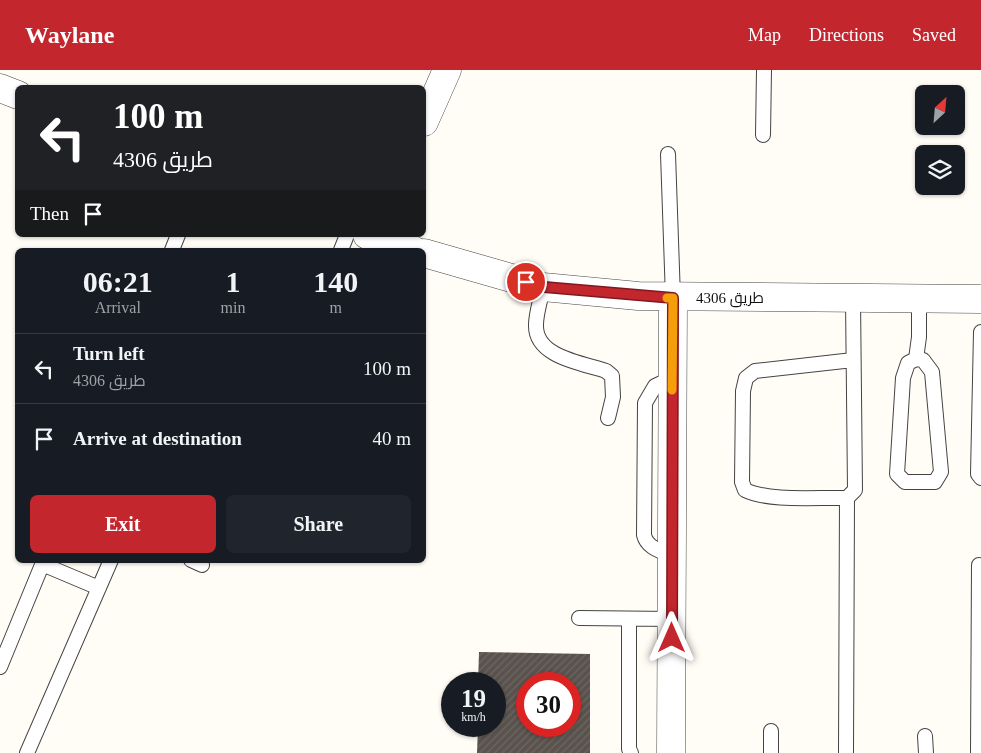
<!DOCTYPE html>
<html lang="en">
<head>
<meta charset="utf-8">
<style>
	:root { --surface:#171b24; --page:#20242c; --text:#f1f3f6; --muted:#9ea1a6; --line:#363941; --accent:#c4262e }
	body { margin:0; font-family:"Times New Roman",Cairo,serif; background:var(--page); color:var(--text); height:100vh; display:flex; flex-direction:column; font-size:19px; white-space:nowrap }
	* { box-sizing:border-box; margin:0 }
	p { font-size:16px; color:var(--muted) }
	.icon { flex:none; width:28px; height:28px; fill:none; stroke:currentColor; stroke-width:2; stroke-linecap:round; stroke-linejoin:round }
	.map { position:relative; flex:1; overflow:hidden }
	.panel { position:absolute; left:15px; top:178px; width:411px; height:315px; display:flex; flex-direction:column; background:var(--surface); border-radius:8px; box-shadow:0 1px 4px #0004 }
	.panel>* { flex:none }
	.hud { position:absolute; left:15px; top:15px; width:411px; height:152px; border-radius:8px; box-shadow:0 1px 4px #0004; background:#202124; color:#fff; overflow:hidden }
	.needle { width:32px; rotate:26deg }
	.tools { position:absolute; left:915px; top:15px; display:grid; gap:10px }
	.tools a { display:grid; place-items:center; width:50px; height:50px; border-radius:8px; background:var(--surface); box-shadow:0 1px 4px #0004; font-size:25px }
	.speed { position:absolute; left:441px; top:602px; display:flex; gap:10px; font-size:25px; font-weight:700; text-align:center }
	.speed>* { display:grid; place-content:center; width:65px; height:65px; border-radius:50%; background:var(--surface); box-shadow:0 1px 4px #0004; line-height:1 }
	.speed small { font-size:12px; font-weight:400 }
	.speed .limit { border:8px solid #d22; background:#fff; color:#111 }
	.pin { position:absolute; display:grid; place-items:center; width:42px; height:42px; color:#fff; margin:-21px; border:2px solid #fff; border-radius:50%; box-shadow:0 1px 5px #0007 }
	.me { position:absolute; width:55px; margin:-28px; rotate:0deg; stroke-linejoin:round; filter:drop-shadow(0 0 4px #0008) }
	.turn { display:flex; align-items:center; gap:18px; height:105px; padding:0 15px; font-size:22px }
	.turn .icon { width:65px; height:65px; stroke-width:2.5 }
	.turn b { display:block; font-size:35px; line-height:42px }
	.then { display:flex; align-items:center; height:48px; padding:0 15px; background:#0003; gap:10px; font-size:19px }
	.eta { display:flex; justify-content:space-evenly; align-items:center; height:85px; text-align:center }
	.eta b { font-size:30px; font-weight:700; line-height:35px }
	.cta { display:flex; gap:10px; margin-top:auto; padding:10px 15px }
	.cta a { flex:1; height:58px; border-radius:8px; background:var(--accent); color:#fff; font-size:20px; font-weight:700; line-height:58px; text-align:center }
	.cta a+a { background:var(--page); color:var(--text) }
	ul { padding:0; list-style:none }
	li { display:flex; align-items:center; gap:15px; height:70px; padding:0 15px; border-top:1px solid var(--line) }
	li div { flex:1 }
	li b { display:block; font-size:19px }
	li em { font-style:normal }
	header { display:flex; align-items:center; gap:30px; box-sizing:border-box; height:70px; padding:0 25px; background:var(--accent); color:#fff }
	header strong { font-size:24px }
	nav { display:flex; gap:28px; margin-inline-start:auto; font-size:18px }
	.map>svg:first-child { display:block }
	.building { fill:url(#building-hatch); fill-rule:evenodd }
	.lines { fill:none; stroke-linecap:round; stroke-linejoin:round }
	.lane-casing { stroke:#444; stroke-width:16 }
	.street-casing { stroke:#444; stroke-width:29 }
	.lane { stroke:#fff; stroke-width:14 }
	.street { stroke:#fff; stroke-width:28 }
	.route-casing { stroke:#7f191e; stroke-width:12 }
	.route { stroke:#c4262e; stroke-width:9 }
	.slow { stroke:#f59e0b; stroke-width:9 }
	.labels { text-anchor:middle; stroke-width:5; stroke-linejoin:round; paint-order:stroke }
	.street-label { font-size:15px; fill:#111; stroke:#fff }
</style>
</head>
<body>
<header>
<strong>Waylane</strong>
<nav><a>Map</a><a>Directions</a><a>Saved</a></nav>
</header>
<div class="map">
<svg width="981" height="683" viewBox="0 0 981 683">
	<defs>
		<pattern id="building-hatch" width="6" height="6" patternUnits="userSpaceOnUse" patternTransform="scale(1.25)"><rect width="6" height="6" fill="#5a524d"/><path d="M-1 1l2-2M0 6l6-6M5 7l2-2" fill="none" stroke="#6d6662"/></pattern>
	</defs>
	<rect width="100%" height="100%" fill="#fffdf5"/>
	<path class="building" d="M479 582 590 584V683H477L478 656H495V614H478ZM528 614H570V656H528Z"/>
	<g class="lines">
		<defs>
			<path id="lane" d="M763 65 764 0
				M668 84 673 228
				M172 180 178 165
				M341 180 347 165
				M543 217C541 229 536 243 536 255 535 287 582 293 606 301L612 306 613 327 608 348
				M853 229 855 420 847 428C818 427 770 432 745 420L742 412 743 321 746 308 755 301 853 290
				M981 262 978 404 981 408
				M916 289 923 290 932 302 941 402 935 412H905L897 404 903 308 908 293Z
				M916 289 919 267V229
				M672 486C661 481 647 478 644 465L645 333 655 316 672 308
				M191 490 202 495
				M42 494 99 518
				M579 548 672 549
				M629 549V679L631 683
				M0 597 44 490
				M771 661V683
				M925 666 926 683
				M27 683 111 490
				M846 683 847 428
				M978 683 979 495"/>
			<path id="street" d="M0 18 18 25
				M424 52 447 0
				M367 165 413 180
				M424 183 543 217 638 226 981 229
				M671 683 673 228"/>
		</defs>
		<use href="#lane" class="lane-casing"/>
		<use href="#street" class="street-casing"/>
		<use href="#lane" class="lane"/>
		<use href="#street" class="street"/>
	</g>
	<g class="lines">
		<defs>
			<path id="route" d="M526 212 544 217 673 228 672 568"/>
		</defs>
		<use href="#route" class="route-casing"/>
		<use href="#route" class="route"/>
		<path class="slow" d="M667 228H673L672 320"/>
	</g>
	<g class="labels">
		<g class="street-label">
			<text x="730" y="233">طريق 4306</text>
		</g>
	</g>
</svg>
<div class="tools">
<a><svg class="needle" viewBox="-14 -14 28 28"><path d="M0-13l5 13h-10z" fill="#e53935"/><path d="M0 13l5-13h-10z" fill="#9ea1a6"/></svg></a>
<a><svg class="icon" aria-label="layers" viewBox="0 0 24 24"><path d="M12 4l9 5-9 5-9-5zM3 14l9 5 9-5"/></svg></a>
</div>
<div class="speed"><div>19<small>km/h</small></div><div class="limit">30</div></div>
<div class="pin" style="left:526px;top:212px;background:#d93025"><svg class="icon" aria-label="arrive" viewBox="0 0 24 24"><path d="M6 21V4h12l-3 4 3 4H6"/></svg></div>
<svg class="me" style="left:672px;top:568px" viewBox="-20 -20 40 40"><path d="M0-17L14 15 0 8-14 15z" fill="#c4262e" stroke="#fff" stroke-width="4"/></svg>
<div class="hud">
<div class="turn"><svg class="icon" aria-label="left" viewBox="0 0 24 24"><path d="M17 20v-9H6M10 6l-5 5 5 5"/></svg><div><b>100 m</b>طريق 4306</div></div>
<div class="then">Then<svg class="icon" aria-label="arrive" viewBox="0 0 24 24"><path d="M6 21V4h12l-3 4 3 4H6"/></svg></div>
</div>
<section class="panel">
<div class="eta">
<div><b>06:21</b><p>Arrival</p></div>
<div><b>1</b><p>min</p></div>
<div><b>140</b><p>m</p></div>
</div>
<ul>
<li><svg class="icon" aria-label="left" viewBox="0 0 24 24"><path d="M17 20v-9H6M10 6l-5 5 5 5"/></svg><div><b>Turn left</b><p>طريق 4306</p></div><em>100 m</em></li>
<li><svg class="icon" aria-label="arrive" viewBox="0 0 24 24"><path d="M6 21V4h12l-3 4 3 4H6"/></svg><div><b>Arrive at destination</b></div><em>40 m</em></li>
</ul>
<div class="cta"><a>Exit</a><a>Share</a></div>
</section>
</div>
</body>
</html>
